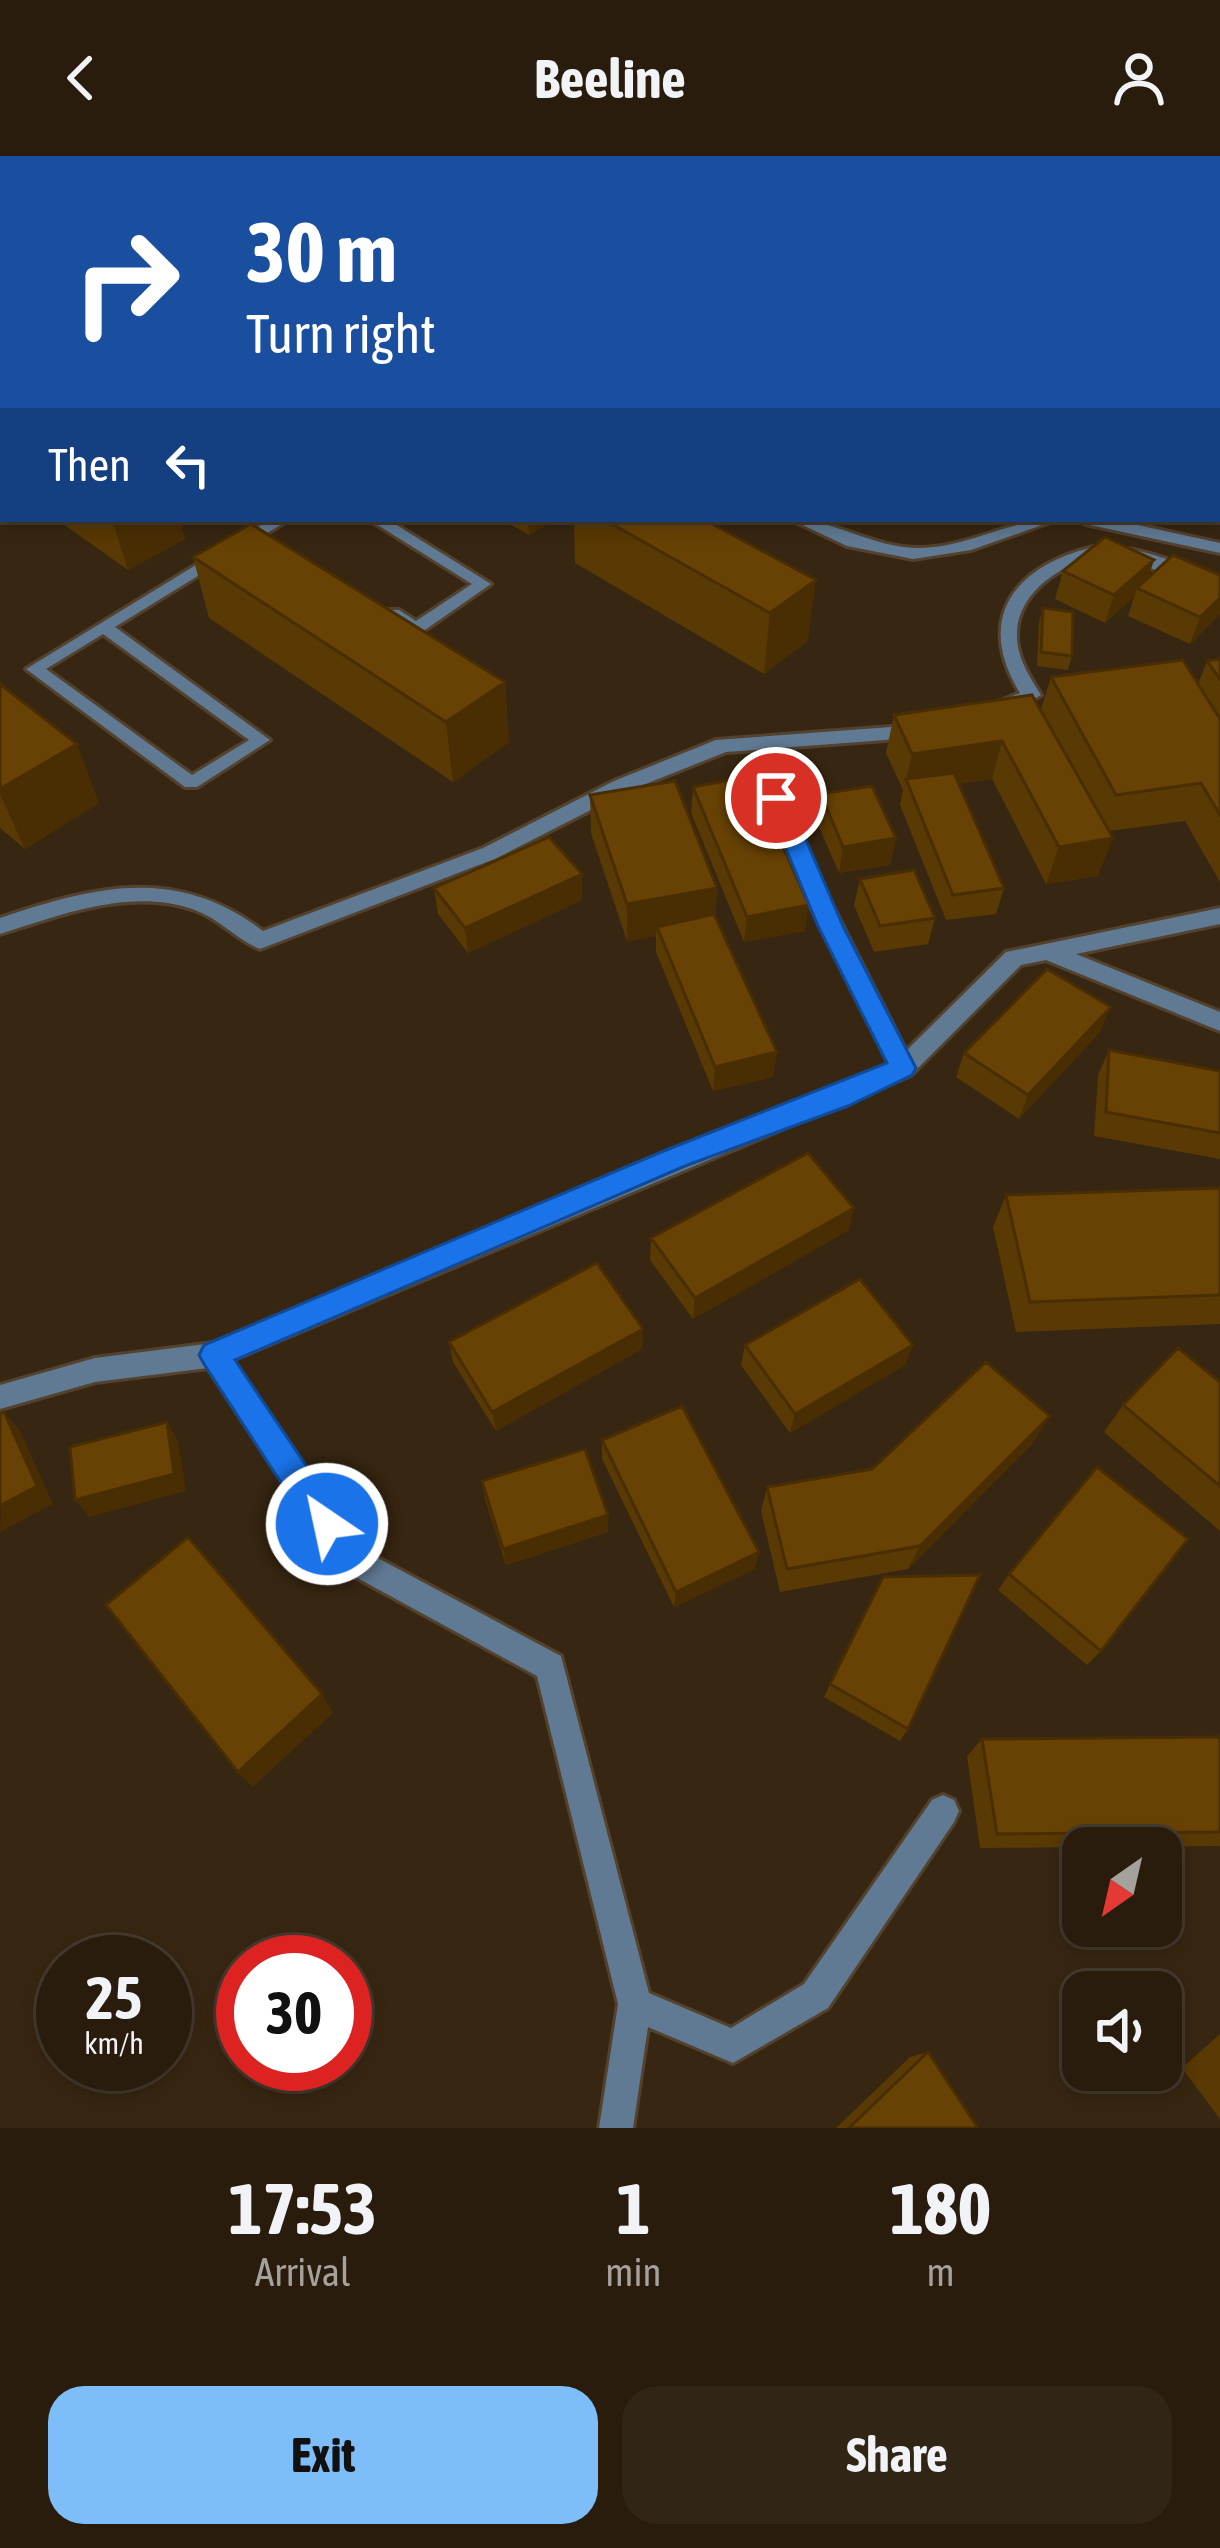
<!DOCTYPE html>
<html lang="en">
<head>
<meta charset="utf-8">
<style>
	:root { --surface:#291c0d; --page:#312516; --text:#f1f3f6; --muted:#a5a19d; --line:#453a2e; --accent:#7dbef9 }
	body { margin:0; font-family:"Asap Condensed",sans-serif; background:var(--page); color:var(--text); height:100vh; display:flex; flex-direction:column; font-size:45px; white-space:nowrap }
	* { box-sizing:border-box; margin:0 }
	p { font-size:39px; color:var(--muted) }
	.icon { flex:none; width:66px; height:66px; fill:none; stroke:currentColor; stroke-width:2; stroke-linecap:round; stroke-linejoin:round }
	.map { position:relative; height:1972px; overflow:hidden }
	.details { display:flex; flex-direction:column; background:var(--surface); flex:1 }
	.details>* { flex:none }
	.banner { position:absolute; left:0px; top:0px; width:1221px; height:366px; box-shadow:0 6px 18px #0003,0 0 0 3px var(--line); background:#1a4fa0; color:#fff; overflow:hidden }
	.needle { width:78px; rotate:214deg }
	.controls { position:absolute; left:1062px; top:1671px; display:grid; gap:24px }
	.controls a { display:grid; place-items:center; width:120px; height:120px; border-radius:24px; background:var(--surface); box-shadow:0 6px 18px #0003,0 0 0 3px var(--line); font-size:60px }
	.speed { position:absolute; left:36px; top:1779px; display:flex; gap:24px; font-size:60px; font-weight:700; text-align:center }
	.speed>* { display:grid; place-content:center; width:156px; height:156px; border-radius:50%; background:var(--surface); box-shadow:0 6px 18px #0003,0 0 0 3px var(--line); line-height:1 }
	.speed small { font-size:30px; font-weight:400 }
	.speed .limit { border:18px solid #d22; background:#fff; color:#111 }
	.pin { position:absolute; display:grid; place-items:center; width:102px; height:102px; color:#fff; margin:-51px; border:6px solid #fff; border-radius:50%; box-shadow:0 3px 12px #0007 }
	.me { position:absolute; width:132px; margin:-66px; rotate:326deg; stroke-linejoin:round; filter:drop-shadow(0 0 9px #0008) }
	.turn { display:flex; align-items:center; gap:42px; height:252px; padding:0 48px; font-size:54px }
	.turn .icon { width:156px; height:156px; stroke-width:2.5 }
	.turn b { display:block; font-size:84px; line-height:102px }
	.then { display:flex; align-items:center; height:114px; padding:0 48px; background:#0003; gap:24px; font-size:45px }
	.eta { display:flex; justify-content:space-evenly; align-items:center; height:204px; text-align:center }
	.eta b { font-size:72px; font-weight:700; line-height:84px }
	.primary-button { display:flex; gap:24px; margin-top:auto; padding:24px 48px }
	.primary-button a { flex:1; height:138px; border-radius:36px; background:var(--accent); color:#111; font-size:48px; font-weight:700; line-height:138px; text-align:center }
	.primary-button a+a { background:var(--page); color:var(--text) }
	header { display:flex; justify-content:space-between; align-items:center; height:156px; padding:0 48px; background:var(--surface); font-size:54px; font-weight:700 }
	.map>svg:first-child { display:block }
	.green { fill:#6b4b23 }
	.lines { fill:none; stroke-linecap:round; stroke-linejoin:round }
	.lane-casing { stroke:#52422e; stroke-width:6 }
	.street-casing { stroke:#52422e; stroke-width:6 }
	.lane { fill:#617a93; fill-rule:evenodd }
	.street { fill:#617a93; fill-rule:evenodd }
	.wall { fill:#593904 }
	.shaded-wall { fill:#492e04 }
	.building { fill:#684205; stroke:#492e04; stroke-width:3 }
	.route { fill:#1a73e8; stroke:#114b97; stroke-width:3 }
</style>
</head>
<body>
<header><svg class="icon" aria-label="back" viewBox="0 0 24 24"><path d="M15 5l-7 7 7 7"/></svg>Beeline<svg class="icon" aria-label="person" viewBox="0 0 24 24"><circle cx="12" cy="8" r="4"/><path d="M4 21q1-7 8-7t8 7"/></svg></header>
<div class="map">
<svg width="1220" height="1972" viewBox="0 0 1220 1972">
	<rect width="100%" height="100%" fill="#372611"/>
	<path class="green" d="M838 0H1220V159L1218 3Z"/>
	<g class="lines">
		<defs>
			<path id="lane" d="M3 175V188L0 189V176Z
				M0 204 3 205V214L0 213Z
				M1218 224H1220V233H1218Z
				M271 363H290L115 471 270 584 197 631H185L26 513ZM103 478 249 584 192 619 46 513Z
				M368 363H387L491 428 422 476H410L387 462V454H399L416 465 472 428Z"/>
			<path id="street" d="M13 0H31L34 3H16Z
				M3 16V27L0 28V17Z
				M790 363C834 363 872 392 919 392 968 392 1010 363 1059 363L971 394 913 403 847 390Z
				M1077 363H1110L1220 387V397L1086 368Z
				M1098 390C1140 390 1181 408 1220 423V435L1113 400C1072 400 1018 432 1017 477 1016 500 1029 520 1041 539L1010 557H996V547L1020 537C972 459 1019 407 1098 390Z
				M918 569 925 571V581L726 596 628 635 497 702 260 793C237 784 220 763 195 754 131 731 61 759 0 778V762C95 730 177 709 263 775L483 692 614 625 716 584Z
				M776 635 786 642 824 733 906 895 1006 796 1220 752V768L1076 798 1220 856V875L1046 804 1021 809 911 919 232 1204 359 1392 561 1500 649 1837 731 1872 804 1828 932 1644 943 1639 954 1644 959 1655 954 1666 828 1852 733 1907 648 1871 633 1972H599L618 1848 537 1520 339 1412 208 1212 95 1226 0 1253V1229L95 1202 213 1187 889 908 802 733 766 642Z"/>
		</defs>
		<use href="#lane" class="lane-casing"/>
		<use href="#street" class="street-casing"/>
		<use href="#lane" class="lane"/>
		<use href="#street" class="street"/>
	</g>
	<path class="wall" d="M86 0H132L125 3H93Z
		M383 0H464L459 3H383Z
		M680 0H816V3H680Z
		M3 225V326L0 324V227Z
		M1218 244 1220 245V348L1218 347Z
		M56 363H179L185 383 128 414Z
		M501 363H556L529 379Z
		M574 363H703L808 485 764 518 575 407Z
		M193 401 505 526 509 586 453 626 209 462Z
		M1063 415 1148 422 1220 419V458L1190 488 1128 460 1134 441 1105 467 1055 443Z
		M1043 452 1072 500 1068 514 1037 510 1039 466Z
		M1220 503V726L1185 665 1109 675 1098 720 1046 728 992 623 958 628 1004 732 996 758 946 764 900 649 903 634 886 597 894 559 1041 554 1051 521 1198 528 1207 505Z
		M0 528 99 647 25 693 0 672Z
		M693 631 805 775 744 786 691 657Z
		M821 638 896 682 890 709 839 717 816 664Z
		M590 639 717 732 715 759 773 921 713 935 656 796V780L627 785 591 677Z
		M582 718V744L468 797 438 758 434 732Z
		M860 723 935 762 928 788 874 796 854 749Z
		M1100 876 1019 963 956 921 964 897Z
		M1109 894 1220 915V1003L1094 980 1098 919Z
		M1220 1032V1168L1016 1176 993 1071 1006 1039Z
		M849 1074 693 1163 650 1104 651 1082Z
		M643 1173 642 1193 496 1275 453 1206 449 1186Z
		M745 1189H913L905 1209 790 1277 741 1209Z
		M1220 1226V1375L1104 1276 1123 1249Z
		M602 1284 755 1413 674 1451 602 1303Z
		M1033 1287 908 1413 780 1436 761 1355 767 1331Z
		M482 1325 608 1359V1376L506 1409 485 1343Z
		M1009 1418 1101 1495 1087 1509 998 1434Z
		M883 1421 908 1573 900 1585 824 1541Z
		M1220 1581V1690L980 1692 967 1600 982 1583Z
		M1220 1878V1963L1182 1912Z
		M928 1896 978 1972H836L910 1901Z"/>
	<path class="shaded-wall" d="M106 0H132L125 3H107Z
		M424 0H464L459 3H419Z
		M511 0H551L544 3H511Z
		M784 0H816V3H783Z
		M112 363H179L185 383 128 414Z
		M528 363H556L529 379Z
		M1154 404 1145 432H1137L1134 441 1105 467 1114 439Z
		M816 424 808 485 764 518 770 457Z
		M1220 442V458L1190 488 1200 461Z
		M505 526 509 586 453 626 446 566Z
		M1002 585 992 623 911 635 906 624 912 598Z
		M77 588 99 647 25 693 0 638V633Z
		M896 682 890 709 839 717 843 691Z
		M1113 682 1098 720 1046 728 1059 691Z
		M582 718V744L468 797 465 772Z
		M717 732 714 769 657 771 656 780 627 785V748Z
		M809 749 805 775 744 786 747 761Z
		M1111 851 1100 876 1019 963 1028 939Z
		M777 896 773 921 713 935 715 911Z
		M854 1052 849 1074 693 1163 695 1142Z
		M643 1173 642 1193 496 1275 492 1256Z
		M913 1189 905 1209 790 1277 795 1258Z
		M4 1256 20 1275 53 1348 0 1376Z
		M1050 1260 1033 1287 908 1413 920 1390Z
		M167 1266 178 1285 186 1335 89 1361 75 1344Z
		M608 1359V1376L506 1409 503 1393Z
		M759 1396 755 1413 674 1451 676 1436Z
		M322 1538 333 1557 253 1631 238 1616Z"/>
	<path class="building" d="M3 225V280L0 278V227Z
		M1218 244 1220 245V277L1218 276Z
		M603 363H703L816 424 770 457Z
		M251 368 505 526 446 566 193 401Z
		M1105 381 1154 404 1114 439 1063 415Z
		M1173 399 1220 419V442L1200 461 1137 432Z
		M1043 452 1073 456 1072 500 1041 496Z
		M1220 503V523L1207 505Z
		M1183 504 1220 563V659L1201 627 1116 639 1051 521Z
		M0 528 77 588 0 633Z
		M1032 539 1113 682 1059 691 1002 585 912 598 894 559Z
		M954 617 1004 732 953 739 906 623Z
		M751 620 809 749 747 761 693 631Z
		M675 625 717 732 627 748 590 639Z
		M872 630 896 682 843 691 821 638Z
		M549 681 582 718 465 772 434 732Z
		M914 714 935 762 880 770 860 723Z
		M714 758 777 896 715 911 657 771Z
		M1047 813 1111 851 1028 939 964 897Z
		M1109 894 1220 915V977L1106 956Z
		M808 997 854 1052 695 1142 651 1082Z
		M1220 1032V1139L1030 1146 1006 1039Z
		M597 1107 643 1173 492 1256 449 1186Z
		M860 1123 913 1189 795 1258 745 1189Z
		M1178 1192 1220 1226V1330L1123 1249Z
		M986 1206 1050 1260 920 1390 787 1413 767 1331 872 1313Z
		M682 1250 759 1396 676 1436 602 1284Z
		M4 1256 37 1330 0 1350V1258Z
		M167 1266 174 1318 75 1344 70 1291Z
		M585 1293 608 1359 503 1393 482 1325Z
		M1097 1311 1188 1383 1101 1495 1009 1418Z
		M188 1381 322 1538 238 1616 106 1449Z
		M980 1419 908 1573 830 1528 883 1421Z
		M1220 1581V1676L997 1678 982 1583Z
		M928 1896 978 1972H849Z"/>
	<path class="route" d="M776 634 788 642 843 770 916 912 912 919 848 950 685 1010 235 1204 338 1357 343 1368 338 1379 327 1384 315 1379 204 1208 199 1199 204 1189 666 994 887 907 818 770 765 642Z"/>
</svg>
<div class="controls">
<a><svg class="needle" viewBox="-14 -14 28 28"><path d="M0-13l5 13h-10z" fill="#e53935"/><path d="M0 13l5-13h-10z" fill="#a5a19d"/></svg></a>
<a><svg class="icon" aria-label="sound" viewBox="0 0 24 24"><path d="M4 9h4l5-4v14l-5-4H4zM17 9q2 3 0 6"/></svg></a>
</div>
<div class="speed"><div>25<small>km/h</small></div><div class="limit">30</div></div>
<div class="pin" style="left:776px;top:642px;background:#d93025"><svg class="icon" aria-label="arrive" viewBox="0 0 24 24"><path d="M6 21V4h12l-3 4 3 4H6"/></svg></div>
<svg class="me" style="left:327px;top:1368px" viewBox="-20 -20 40 40"><circle r="17" fill="#1a73e8" stroke="#fff" stroke-width="3"/><path d="M0-11L8 9 0 5-8 9z" fill="#fff"/></svg>
<div class="banner">
<div class="turn"><svg class="icon" aria-label="right" viewBox="0 0 24 24"><path d="M7 20v-9h11M14 6l5 5-5 5"/></svg><div><b>30 m</b>Turn right</div></div>
<div class="then">Then<svg class="icon" aria-label="left" viewBox="0 0 24 24"><path d="M17 20v-9H6M10 6l-5 5 5 5"/></svg></div>
</div>
</div>
<section class="details">
<div class="eta">
<div><b>17:53</b><p>Arrival</p></div>
<div><b>1</b><p>min</p></div>
<div><b>180</b><p>m</p></div>
</div>
<div class="primary-button"><a>Exit</a><a>Share</a></div>
</section>
</body>
</html>
